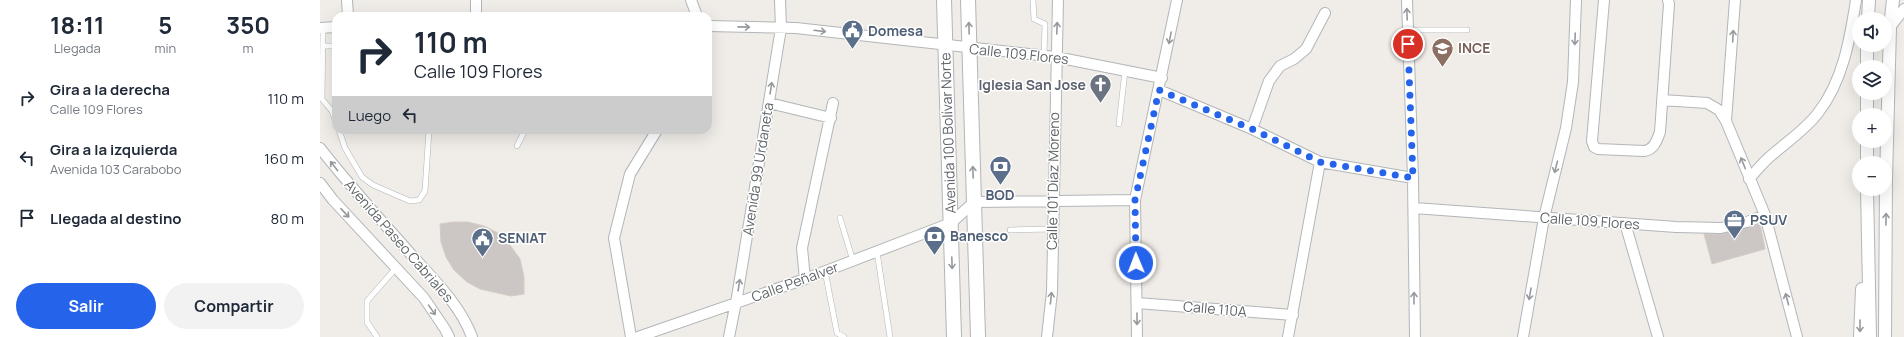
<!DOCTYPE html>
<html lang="es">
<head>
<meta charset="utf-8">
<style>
	:root { --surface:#fff; --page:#f2f2f3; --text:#1f2937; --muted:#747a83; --accent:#2563eb }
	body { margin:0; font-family:Manrope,sans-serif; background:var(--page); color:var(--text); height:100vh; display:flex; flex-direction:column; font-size:15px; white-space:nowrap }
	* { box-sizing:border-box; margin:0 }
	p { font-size:13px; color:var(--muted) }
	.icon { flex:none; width:22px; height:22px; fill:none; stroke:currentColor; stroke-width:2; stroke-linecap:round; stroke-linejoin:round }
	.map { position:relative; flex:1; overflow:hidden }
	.side { display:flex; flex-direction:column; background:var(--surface); width:320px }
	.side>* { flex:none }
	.hud { position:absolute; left:12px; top:12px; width:380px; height:122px; border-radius:12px; box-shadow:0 4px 16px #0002; background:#fff; color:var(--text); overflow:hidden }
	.controls { position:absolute; left:1532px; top:12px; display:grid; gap:8px }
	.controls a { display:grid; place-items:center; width:40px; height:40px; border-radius:50%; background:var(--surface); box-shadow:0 4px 16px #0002; font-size:20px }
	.pin { position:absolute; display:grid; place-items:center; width:34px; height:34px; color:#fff; margin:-17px; border:2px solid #fff; border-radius:50%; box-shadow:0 1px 4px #0007 }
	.me { position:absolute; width:44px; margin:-22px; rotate:359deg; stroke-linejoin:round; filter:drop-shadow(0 0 3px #0008) }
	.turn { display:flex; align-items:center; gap:14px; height:84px; padding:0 16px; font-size:18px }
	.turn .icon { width:52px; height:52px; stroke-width:2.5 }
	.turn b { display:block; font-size:28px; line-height:34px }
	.then { display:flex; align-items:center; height:38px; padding:0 16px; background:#0003; gap:8px; font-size:15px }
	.eta { display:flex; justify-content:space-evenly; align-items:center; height:68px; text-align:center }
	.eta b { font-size:24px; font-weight:700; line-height:28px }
	.button { display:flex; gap:8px; margin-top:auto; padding:8px 16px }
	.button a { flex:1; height:46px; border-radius:24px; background:var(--accent); color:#fff; font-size:16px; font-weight:700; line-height:46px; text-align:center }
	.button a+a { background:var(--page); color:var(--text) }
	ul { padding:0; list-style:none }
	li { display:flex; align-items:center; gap:12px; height:60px; padding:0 16px }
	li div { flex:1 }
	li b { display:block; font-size:15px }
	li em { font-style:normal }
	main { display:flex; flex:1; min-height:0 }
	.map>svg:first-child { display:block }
	.building { fill:#ccc7c4; stroke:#d5ccc5 }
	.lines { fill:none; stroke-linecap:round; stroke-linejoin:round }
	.service-casing { stroke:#b2b6b9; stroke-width:6 }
	.minor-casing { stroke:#b2b6b9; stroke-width:12 }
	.tertiary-casing { stroke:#b2b6b9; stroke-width:14 }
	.secondary-casing { stroke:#b1b6b9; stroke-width:16 }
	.service { stroke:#fff; stroke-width:5 }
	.minor { stroke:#fff; stroke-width:10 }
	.tertiary { stroke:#fff; stroke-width:12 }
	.secondary { stroke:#fff; stroke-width:14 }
	.oneway { stroke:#969a9c }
	.route { stroke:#2563eb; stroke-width:7; stroke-dasharray:0 12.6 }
	.labels { text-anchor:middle; stroke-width:3; stroke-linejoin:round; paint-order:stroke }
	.service-label { font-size:14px; font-weight:bold; fill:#4e5e75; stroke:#fff; text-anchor:start }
	.education-label { font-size:14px; font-weight:bold; fill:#785e54; stroke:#fff; text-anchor:start }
	.street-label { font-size:14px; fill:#5e6467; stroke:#fff }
	.worship-label { font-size:14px; font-weight:bold; fill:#5b616d; stroke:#fff; text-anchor:end }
</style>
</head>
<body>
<main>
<section class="side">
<div class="eta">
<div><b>18:11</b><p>Llegada</p></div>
<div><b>5</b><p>min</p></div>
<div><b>350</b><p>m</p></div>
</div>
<ul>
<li><svg class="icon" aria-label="right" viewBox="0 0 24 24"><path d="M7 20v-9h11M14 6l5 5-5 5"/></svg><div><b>Gira a la derecha</b><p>Calle 109 Flores</p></div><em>110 m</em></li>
<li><svg class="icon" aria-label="left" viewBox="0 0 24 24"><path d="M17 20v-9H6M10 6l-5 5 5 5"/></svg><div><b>Gira a la izquierda</b><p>Avenida 103 Carabobo</p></div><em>160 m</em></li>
<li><svg class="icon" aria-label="arrive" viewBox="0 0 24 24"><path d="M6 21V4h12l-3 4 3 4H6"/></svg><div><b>Llegada al destino</b></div><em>80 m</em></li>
</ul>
<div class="button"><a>Salir</a><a>Compartir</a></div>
</section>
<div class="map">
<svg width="1584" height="337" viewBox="0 0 1584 337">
	<rect width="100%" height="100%" fill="#f0ece7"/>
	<path class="building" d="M133 222H148L164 226 178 233 190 245 200 259 204 277V294L191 296 160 289 147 282 134 270 126 257 121 242 120 224Z
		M1440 224 1445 249 1392 264 1384 234H1402Z"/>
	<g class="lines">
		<defs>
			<path id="service" d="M713 0 714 19 725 24 724 55
				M3 28 2 99 12 111 16 122
				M1088 30H1147
				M3 46H16
				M799 124 805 71
				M19 130 25 148 42 177 53 185 90 201 99 200 105 191 109 130
				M197 146 205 130
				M520 218 533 261
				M690 230 732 229
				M557 252 570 337
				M505 271 517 333 524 337
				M57 337 47 322V301L76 268"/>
			<path id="minor" d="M27 0 28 16
				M156 0V16
				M371 0 377 16
				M1087 0 1093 178 1095 337
				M1284 0 1272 141 1274 147 1278 149 1324 151C1334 150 1337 140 1340 132L1349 4 1348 0
				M1415 0 1406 121 1445 215 1477 337
				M388 26 476 28 736 57 842 78
				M1570 27 1584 9
				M0 28 16 27
				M839 90 932 129 1000 162 1093 178
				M1342 100 1387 103 1399 110 1406 121
				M449 103 511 118
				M932 129 949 81 960 66 974 59 986 49 1005 13
				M0 148C28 184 59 218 89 252 112 278 140 304 152 337
				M1429 179C1437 170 1444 161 1453 154 1468 141 1486 129 1498 113 1523 81 1530 39 1536 0
				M0 183 13 200 104 298 125 329 129 337
				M1094 208 1356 227 1401 228 1427 222 1445 215
				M1305 223 1338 337
				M485 279 482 248 513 103
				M817 303 973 315
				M311 337 294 238 310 174 337 130
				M318 337 485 279 631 223 654 202 815 200
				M409 337 417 297 461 28 460 0
				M727 337 732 292 738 0
				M817 337 815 200 857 0
				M968 337 1000 162
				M1203 337 1224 218 1246 128 1253 82 1256 0"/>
			<path id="tertiary" d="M1548 19 1549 0
				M1547 67V45
				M1547 115V93
				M1547 163V141
				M1547 189 1550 337
				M1540 337 1542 289
				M1565 337 1566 179 1570 27 1573 0"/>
			<path id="secondary" d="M624 0 634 337
				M648 0 658 337"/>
		</defs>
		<use href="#service" class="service-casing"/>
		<use href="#minor" class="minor-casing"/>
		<use href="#tertiary" class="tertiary-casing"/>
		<use href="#secondary" class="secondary-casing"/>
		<use href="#service" class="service"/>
		<use href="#minor" class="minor"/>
		<use href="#tertiary" class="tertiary"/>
		<use href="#secondary" class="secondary"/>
	</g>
	<defs><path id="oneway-shaft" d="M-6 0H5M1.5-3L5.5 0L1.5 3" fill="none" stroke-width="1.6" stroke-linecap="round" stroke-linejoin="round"/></defs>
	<g class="oneway">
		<use href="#oneway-shaft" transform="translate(1087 14) rotate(-92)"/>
		<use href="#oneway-shaft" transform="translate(424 27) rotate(1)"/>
		<use href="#oneway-shaft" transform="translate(649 28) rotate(-92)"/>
		<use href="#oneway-shaft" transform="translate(737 28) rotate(-88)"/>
		<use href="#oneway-shaft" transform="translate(500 31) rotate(7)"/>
		<use href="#oneway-shaft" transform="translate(1413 36) rotate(-87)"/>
		<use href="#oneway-shaft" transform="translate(850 38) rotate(101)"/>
		<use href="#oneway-shaft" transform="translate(1255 39) rotate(92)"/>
		<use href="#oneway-shaft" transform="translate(451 88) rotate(-81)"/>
		<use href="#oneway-shaft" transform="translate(1423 163) rotate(-112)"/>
		<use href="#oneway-shaft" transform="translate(14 166) rotate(-128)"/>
		<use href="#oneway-shaft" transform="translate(1236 167) rotate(104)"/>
		<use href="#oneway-shaft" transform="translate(653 172) rotate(-92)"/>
		<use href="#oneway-shaft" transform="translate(25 213) rotate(47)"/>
		<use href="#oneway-shaft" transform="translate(1566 219) rotate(-89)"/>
		<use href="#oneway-shaft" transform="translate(632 263) rotate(88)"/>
		<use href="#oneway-shaft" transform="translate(419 285) rotate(-81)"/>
		<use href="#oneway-shaft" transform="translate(1210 294) rotate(100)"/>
		<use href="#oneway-shaft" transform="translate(731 298) rotate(-84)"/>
		<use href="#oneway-shaft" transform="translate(1094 298) rotate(-90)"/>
		<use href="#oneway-shaft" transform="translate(1467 299) rotate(-105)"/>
		<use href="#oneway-shaft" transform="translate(112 310) rotate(55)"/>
		<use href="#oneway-shaft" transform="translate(817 319) rotate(90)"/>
		<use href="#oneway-shaft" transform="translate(1540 326) rotate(90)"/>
	</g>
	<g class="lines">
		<path class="route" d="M816 263 815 200 839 90 932 129 1000 162 1093 178 1088 44"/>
	</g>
	<defs>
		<symbol id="civic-pin" viewBox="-11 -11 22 30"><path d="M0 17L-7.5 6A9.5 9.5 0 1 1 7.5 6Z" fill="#5c6f8a" stroke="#fff"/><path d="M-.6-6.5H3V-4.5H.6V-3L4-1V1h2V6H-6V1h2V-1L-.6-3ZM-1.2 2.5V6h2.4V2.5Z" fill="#fff"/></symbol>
		<symbol id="university-pin" viewBox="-11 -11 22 30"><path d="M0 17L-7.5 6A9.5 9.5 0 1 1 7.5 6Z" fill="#8d6e63" stroke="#fff"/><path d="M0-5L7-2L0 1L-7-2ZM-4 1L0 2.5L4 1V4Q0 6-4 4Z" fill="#fff"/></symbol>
		<symbol id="church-pin" viewBox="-11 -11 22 30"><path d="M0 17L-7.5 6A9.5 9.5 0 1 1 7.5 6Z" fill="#6b7280" stroke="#fff"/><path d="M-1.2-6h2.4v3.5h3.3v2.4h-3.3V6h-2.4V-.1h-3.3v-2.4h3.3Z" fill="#fff"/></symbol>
		<symbol id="bank-pin" viewBox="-11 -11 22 30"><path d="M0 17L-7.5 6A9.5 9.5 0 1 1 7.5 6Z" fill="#5c6f8a" stroke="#fff"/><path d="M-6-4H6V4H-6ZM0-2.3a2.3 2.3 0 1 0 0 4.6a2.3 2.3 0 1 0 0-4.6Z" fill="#fff"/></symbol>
		<symbol id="office-pin" viewBox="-11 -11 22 30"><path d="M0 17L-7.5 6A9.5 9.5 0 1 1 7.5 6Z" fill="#5c6f8a" stroke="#fff"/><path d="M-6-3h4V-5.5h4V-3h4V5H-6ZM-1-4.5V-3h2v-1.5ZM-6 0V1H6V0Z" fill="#fff"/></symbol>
	</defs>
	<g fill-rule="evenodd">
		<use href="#civic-pin" x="520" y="18" width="25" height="34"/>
		<use href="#university-pin" x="1110" y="36" width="25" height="34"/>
		<use href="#church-pin" x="768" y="72" width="25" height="34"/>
		<use href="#bank-pin" x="668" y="154" width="25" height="34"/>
		<use href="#office-pin" x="1402" y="208" width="25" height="34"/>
		<use href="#bank-pin" x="602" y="224" width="25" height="34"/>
		<use href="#civic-pin" x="150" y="226" width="25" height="34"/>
	</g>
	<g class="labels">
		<g class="service-label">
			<text x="548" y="36">Domesa</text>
			<text x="680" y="200" text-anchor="middle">BOD</text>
			<text x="1430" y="225">PSUV</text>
			<text x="630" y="241">Banesco</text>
			<text x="178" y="243">SENIAT</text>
		</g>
		<g class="education-label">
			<text x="1138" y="53">INCE</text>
		</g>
		<g class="street-label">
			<text transform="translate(699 54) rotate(6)" y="5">Calle 109 Flores</text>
			<text transform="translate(628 133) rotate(-92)" y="5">Avenida 100 Bolívar Norte</text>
			<text transform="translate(438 169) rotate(-81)" y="5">Avenida 99 Urdaneta</text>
			<text transform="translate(733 181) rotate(-89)" y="5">Calle 101 Díaz Moreno</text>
			<text transform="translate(1270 221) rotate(4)" y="5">Calle 109 Flores</text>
			<text transform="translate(79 241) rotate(49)" y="5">Avenida Paseo Cabriales</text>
			<text transform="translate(475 282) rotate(-20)" y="5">Calle Peñalver</text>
			<text transform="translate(895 309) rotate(5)" y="5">Calle 110A</text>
		</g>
		<g class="worship-label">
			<text x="766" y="90">Iglesia San Jose</text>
		</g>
	</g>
</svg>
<div class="controls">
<a><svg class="icon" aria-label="sound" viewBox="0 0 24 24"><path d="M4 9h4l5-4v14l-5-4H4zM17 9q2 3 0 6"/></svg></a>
<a><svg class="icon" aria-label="layers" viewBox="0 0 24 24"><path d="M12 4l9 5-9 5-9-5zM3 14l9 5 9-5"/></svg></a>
<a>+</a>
<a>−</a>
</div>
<div class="pin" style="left:1088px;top:44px;background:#d93025"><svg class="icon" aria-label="arrive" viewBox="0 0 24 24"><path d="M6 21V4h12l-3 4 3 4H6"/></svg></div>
<svg class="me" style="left:816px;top:263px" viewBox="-20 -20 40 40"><circle r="17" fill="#2563eb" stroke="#fff" stroke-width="3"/><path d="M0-11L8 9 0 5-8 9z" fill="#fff"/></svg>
<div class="hud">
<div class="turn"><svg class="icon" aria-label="right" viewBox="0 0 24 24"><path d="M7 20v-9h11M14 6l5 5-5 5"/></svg><div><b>110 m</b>Calle 109 Flores</div></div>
<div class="then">Luego<svg class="icon" aria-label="left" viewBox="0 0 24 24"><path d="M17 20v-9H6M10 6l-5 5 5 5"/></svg></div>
</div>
</div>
</main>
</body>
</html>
